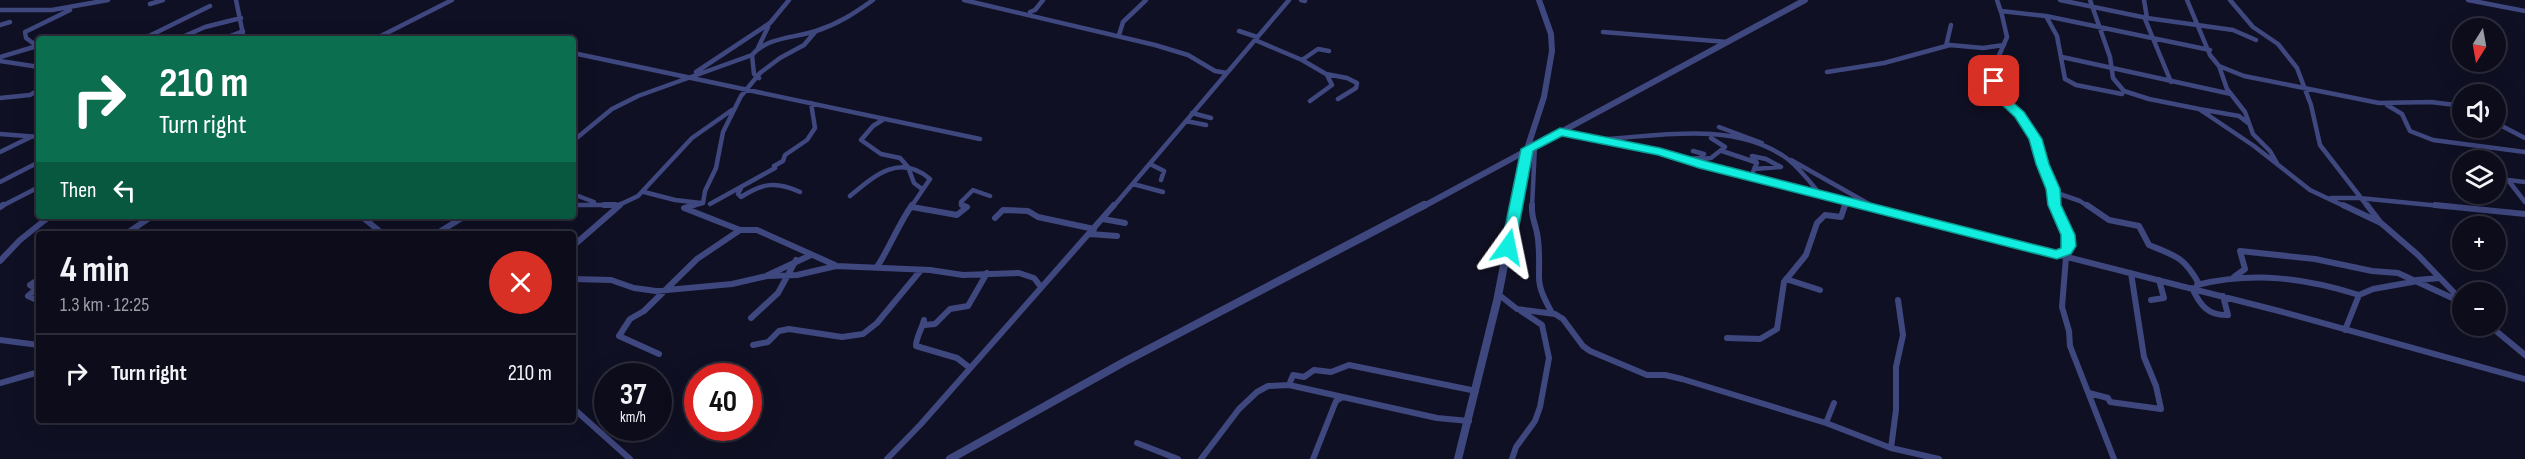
<!DOCTYPE html>
<html lang="en">
<head>
<meta charset="utf-8">
<style>
	:root { --surface:#0c0c1b; --page:#151524; --text:#f1f3f6; --muted:#9a9ba3; --line:#2c2c3a }
	body { margin:0; font-family:"Sofia Sans Condensed",sans-serif; background:var(--page); color:var(--text); height:100vh; display:flex; flex-direction:column; font-size:22px; white-space:nowrap }
	* { box-sizing:border-box; margin:0 }
	p { font-size:20px; color:var(--muted) }
	.icon { flex:none; width:33px; height:33px; fill:none; stroke:currentColor; stroke-width:2; stroke-linecap:round; stroke-linejoin:round }
	.map { position:relative; flex:1; overflow:hidden }
	.side { position:absolute; left:36px; top:231px; width:540px; height:192px; display:flex; flex-direction:column; background:var(--surface); border-radius:6px; box-shadow:0 6px 24px #0002,0 0 0 2px var(--line) }
	.side>* { flex:none }
	.hud { position:absolute; left:36px; top:36px; width:540px; height:183px; border-radius:6px; box-shadow:0 6px 24px #0002,0 0 0 2px var(--line); background:#0b6e4f; color:#fff; overflow:hidden }
	.needle { width:39px; rotate:191deg }
	.tools { position:absolute; left:2452px; top:18px; display:grid; gap:12px }
	.tools a { display:grid; place-items:center; width:54px; height:54px; border-radius:50%; background:var(--surface); box-shadow:0 6px 24px #0002,0 0 0 2px var(--line); font-size:30px }
	.speed { position:absolute; left:594px; top:363px; display:flex; gap:12px; font-size:30px; font-weight:700; text-align:center }
	.speed>* { display:grid; place-content:center; width:78px; height:78px; border-radius:50%; background:var(--surface); box-shadow:0 6px 24px #0002,0 0 0 2px var(--line); line-height:1 }
	.speed small { font-size:15px; font-weight:400 }
	.speed .limit { border:9px solid #d22; background:#fff; color:#111 }
	.pin { position:absolute; display:grid; place-items:center; width:51px; height:51px; color:#fff; margin:-26px; border-radius:12px; box-shadow:0 3px 9px #0006 }
	.me { position:absolute; width:66px; margin:-33px; rotate:12deg; stroke-linejoin:round; filter:drop-shadow(0 0 4px #0008) }
	.turn { display:flex; align-items:center; gap:21px; height:126px; padding:0 24px; font-size:27px }
	.turn .icon { width:78px; height:78px; stroke-width:2.5 }
	.turn b { display:block; font-size:42px; line-height:51px }
	.then { display:flex; align-items:center; height:57px; padding:0 24px; background:#0003; gap:12px; font-size:22px }
	.round { display:grid; place-items:center; flex:none; width:63px; height:63px; border-radius:32px; background:var(--page) }
	.summary { display:flex; align-items:center; justify-content:space-between; height:102px; padding:0 24px }
	h1 { font-size:36px; font-weight:700; line-height:45px }
	ul { padding:0; list-style:none }
	li { display:flex; align-items:center; gap:18px; height:78px; padding:0 24px; border-top:2px solid var(--line) }
	li div { flex:1 }
	li b { display:block; font-size:22px }
	li em { font-style:normal }
	.map>svg:first-child { display:block }
	.lines { fill:none; stroke-linecap:round; stroke-linejoin:round }
	.minor-far1 { stroke:#3f477f; stroke-width:4.5 }
	.minor { stroke:#3f477f; stroke-width:6 }
	.tertiary-far1 { stroke:#3f477f; stroke-width:6 }
	.tertiary { stroke:#3f477f; stroke-width:8 }
	.route { fill:#11eddf; stroke:#0b9a91; stroke-width:1.5 }
</style>
</head>
<body>
<div class="map">
<svg width="2525" height="459" viewBox="0 0 2525 459">
	<rect width="100%" height="100%" fill="#101024"/>
	<g class="lines">
		<path class="minor-far1" d="M236 0 244 39
			M964 0 1155 45 1188 55 1215 71 1227 73
			M1301 0 1305 1
			M1997 0 2001 12
			M2060 0 2147 18 2233 30 2256 40
			M2090 0 2110 57 2113 78 2124 91 2149 99 2199 109 2254 146 2310 190 2346 207
			M2144 0 2147 18 2145 19 2171 82
			M2187 0 2210 55 2219 66 2227 89 2245 112 2253 134 2270 151 2278 165
			M2230 0 2253 27 2278 44 2297 68 2311 105 2320 145 2368 207
			M2468 0 2525 11
			M150 4 163 0
			M0 10H52L108 0
			M1030 12 1035 10 1043 0
			M2046 16 2057 36 2065 79 2076 85 2122 94
			M0 25 10 22
			M1239 31 1257 37
			M1603 32 1727 42
			M190 34 203 39
			M1119 35 1123 22 1146 0
			M143 39 210 6
			M178 39 205 27 241 18
			M223 39 243 31
			M375 39 452 0
			M1255 40 1302 60 1326 74 1347 78 1357 83 1356 88 1338 99
			M37 46 26 38 25 32 70 10
			M1946 46 1951 25
			M758 48 768 27
			M573 53 980 139
			M752 55 754 74 759 78
			M0 57 37 46
			M2062 57 2231 94
			M1302 60 1318 49 1329 51
			M0 61 39 67
			M2219 66 2244 76 2379 103 2431 102 2463 106
			M696 72 770 23 789 0
			M1827 72 1884 63 1950 45 1983 48 2004 45
			M0 98 30 95 39 90
			M1310 101 1332 85 1327 75
			M2387 105 2402 114 2410 131 2433 140 2525 152
			M2199 109 2239 116 2248 123
			M1192 113 1211 118
			M884 119 873 126 861 140 881 154 900 158 908 167 914 183 922 189
			M1186 121 1206 125
			M2496 123 2525 138
			M1719 127 1762 143
			M1560 132 1660 152 1869 207
			M0 134 39 137
			M1607 139C1664 135 1734 122 1785 157 1799 167 1809 181 1820 194
			M573 141 612 109 638 96 752 55C767 37 795 38 816 31 838 24 855 13 873 0
			M1722 151 1755 162
			M0 152 31 137
			M1752 156 1766 159 1781 167 1754 169 1757 163Z
			M1689 159 1700 158 1704 154 1693 151
			M1692 160 1711 158 1725 147 1711 138
			M1791 160 1869 204
			M1150 164 1164 171 1161 180
			M1752 176 1754 169
			M0 182 39 162
			M2525 182 2508 180 2525 202
			M1133 184 1163 192
			M741 188 738 194 741 197C763 183 776 181 800 192
			M644 192 675 200 701 203
			M2054 192 2080 201 2089 207
			M573 194 594 202
			M850 196C875 175 900 153 930 179L911 207
			M2331 198H2360
			M2359 198 2451 207
			M703 203 705 191 716 168 723 132 741 96 760 73 780 58 804 45 816 31
			M710 204 775 168 774 166 783 161 785 155 807 140 815 128 811 103
			M573 205H619L638 196 692 138 732 110
			M0 207 39 187
			M618 207 620 205
			M688 207 703 203
			M967 207 961 205V202L973 190 990 196
			M1113 207 1289 0
			M1532 207 1535 145
			M1845 207 1847 201
			M2056 207 2053 189 2042 164 2036 139 2020 115 2003 100 1994 82V67L2007 37 2001 11 2046 16 2210 50"/>
		<path class="minor" d="M604 205H615
			M694 205 684 208 740 230H757L835 265
			M1532 205C1531 216 1535 223 1537 233 1540 248 1539 262 1539 277 1539 290 1546 302 1552 313
			M1863 205 2279 311 2525 379
			M2055 205C2061 220 2079 245 2059 254
			M2087 205 2109 220 2139 226 2149 245C2176 256 2184 257 2199 284
			M2343 205 2381 223 2418 255 2463 302
			M2367 205 2380 222
			M2435 205 2525 214
			M0 207 3 205
			M912 207 957 215 967 207 962 205
			M361 216 383 234
			M995 218 1003 210 1028 211 1038 217 1094 229
			M1103 219 1125 223
			M126 234 152 216
			M436 234 465 216
			M1090 234 1117 236
			M573 246 620 205
			M2066 257 2062 307 2069 331 2070 346 2114 459
			M0 261 20 240 50 216
			M877 267C890 247 898 225 912 205
			M768 275 811 255
			M2234 277 2245 269 2240 251 2315 259 2372 271 2398 273 2461 302
			M39 279 30 285 36 289 28 296 39 301
			M573 279 611 280 634 288 656 291 732 284 767 276 797 275 836 266 930 270 963 275 1019 273 1034 278 1041 287
			M1786 279 1820 290
			M2417 280 2440 278
			M2197 285C2253 271 2305 278 2359 295
			M2192 288C2200 305 2208 316 2228 315L2223 296
			M1498 294 1517 309 1555 314 1563 319 1583 346 1590 351 1647 375H1665L1682 379 1826 423
			M2151 300 2164 298 2159 280
			M751 318 778 293 796 260
			M924 320C922 329 916 337 916 346L957 358 970 368
			M924 325 935 324 950 309 968 306 987 273
			M2490 326 2525 355
			M2345 330 2359 295 2373 289 2418 281
			M1727 338 1760 339 1777 329 1784 282 1806 255 1817 223 1825 215 1841 217 1845 205
			M0 340 39 345
			M753 345 768 342 779 331 789 329 842 337 863 334 877 323 921 270
			M659 354 619 336 630 319 644 311 697 259 740 230
			M0 383 39 372
			M1289 385 1293 375 1304 377 1314 370 1331 372 1349 365 1476 391
			M2089 393 2108 398 2110 402 2161 409 2156 386 2144 357 2131 273
			M1834 403 1826 423 1891 448 1939 459
			M573 408 630 459
			M1137 443 1178 459
			M1891 448 1896 410V367L1903 335 1898 300
			M887 459 921 424 1114 205
			M1201 459 1239 409 1257 392 1268 386 1289 385 1437 418 1469 421
			M1313 459 1336 401 1341 398
			M1512 459 1516 447 1535 421 1540 407 1549 358 1542 325 1521 311"/>
		<path class="tertiary-far1" d="M1422 207 1805 0
			M1516 207 1527 149 1544 97 1552 51 1551 34 1539 0"/>
		<path class="tertiary" d="M950 459 1124 362 1424 205
			M1458 459 1497 301 1516 205"/>
	</g>
	<path class="route" d="M1994 78 1998 79 2008 98 2024 112 2042 139 2049 164 2060 189 2061 205 2075 235 2076 246 2071 254 2057 259 1699 168 1658 155 1562 136 1533 151 1515 247 1508 251 1501 247 1521 149 1560 128 1660 148 1709 162 2056 250 2061 248V235L2048 205 2046 189 2036 164 2029 139 2015 117 1999 102 1988 81Z"/>
</svg>
<div class="tools">
<a><svg class="needle" viewBox="-14 -14 28 28"><path d="M0-13l5 13h-10z" fill="#e53935"/><path d="M0 13l5-13h-10z" fill="#9a9ba3"/></svg></a>
<a><svg class="icon" aria-label="sound" viewBox="0 0 24 24"><path d="M4 9h4l5-4v14l-5-4H4zM17 9q2 3 0 6"/></svg></a>
<a><svg class="icon" aria-label="layers" viewBox="0 0 24 24"><path d="M12 4l9 5-9 5-9-5zM3 14l9 5 9-5"/></svg></a>
<a>+</a>
<a>−</a>
</div>
<div class="speed"><div>37<small>km/h</small></div><div class="limit">40</div></div>
<div class="pin" style="left:1994px;top:81px;background:#d93025"><svg class="icon" aria-label="arrive" viewBox="0 0 24 24"><path d="M6 21V4h12l-3 4 3 4H6"/></svg></div>
<svg class="me" style="left:1508px;top:247px" viewBox="-20 -20 40 40"><path d="M0-17L14 15 0 8-14 15z" fill="#11eddf" stroke="#fff" stroke-width="4"/></svg>
<div class="hud">
<div class="turn"><svg class="icon" aria-label="right" viewBox="0 0 24 24"><path d="M7 20v-9h11M14 6l5 5-5 5"/></svg><div><b>210 m</b>Turn right</div></div>
<div class="then">Then<svg class="icon" aria-label="left" viewBox="0 0 24 24"><path d="M17 20v-9H6M10 6l-5 5 5 5"/></svg></div>
</div>
<section class="side">
<div class="summary"><div><h1>4 min</h1><p>1.3 km · 12:25</p></div><a class="round" style="background:#d93025;color:#fff"><svg class="icon" aria-label="close" viewBox="0 0 24 24"><path d="M6 6l12 12M18 6L6 18"/></svg></a></div>
<ul>
<li><svg class="icon" aria-label="right" viewBox="0 0 24 24"><path d="M7 20v-9h11M14 6l5 5-5 5"/></svg><div><b>Turn right</b></div><em>210 m</em></li>
</ul>
</section>
</div>
</body>
</html>
